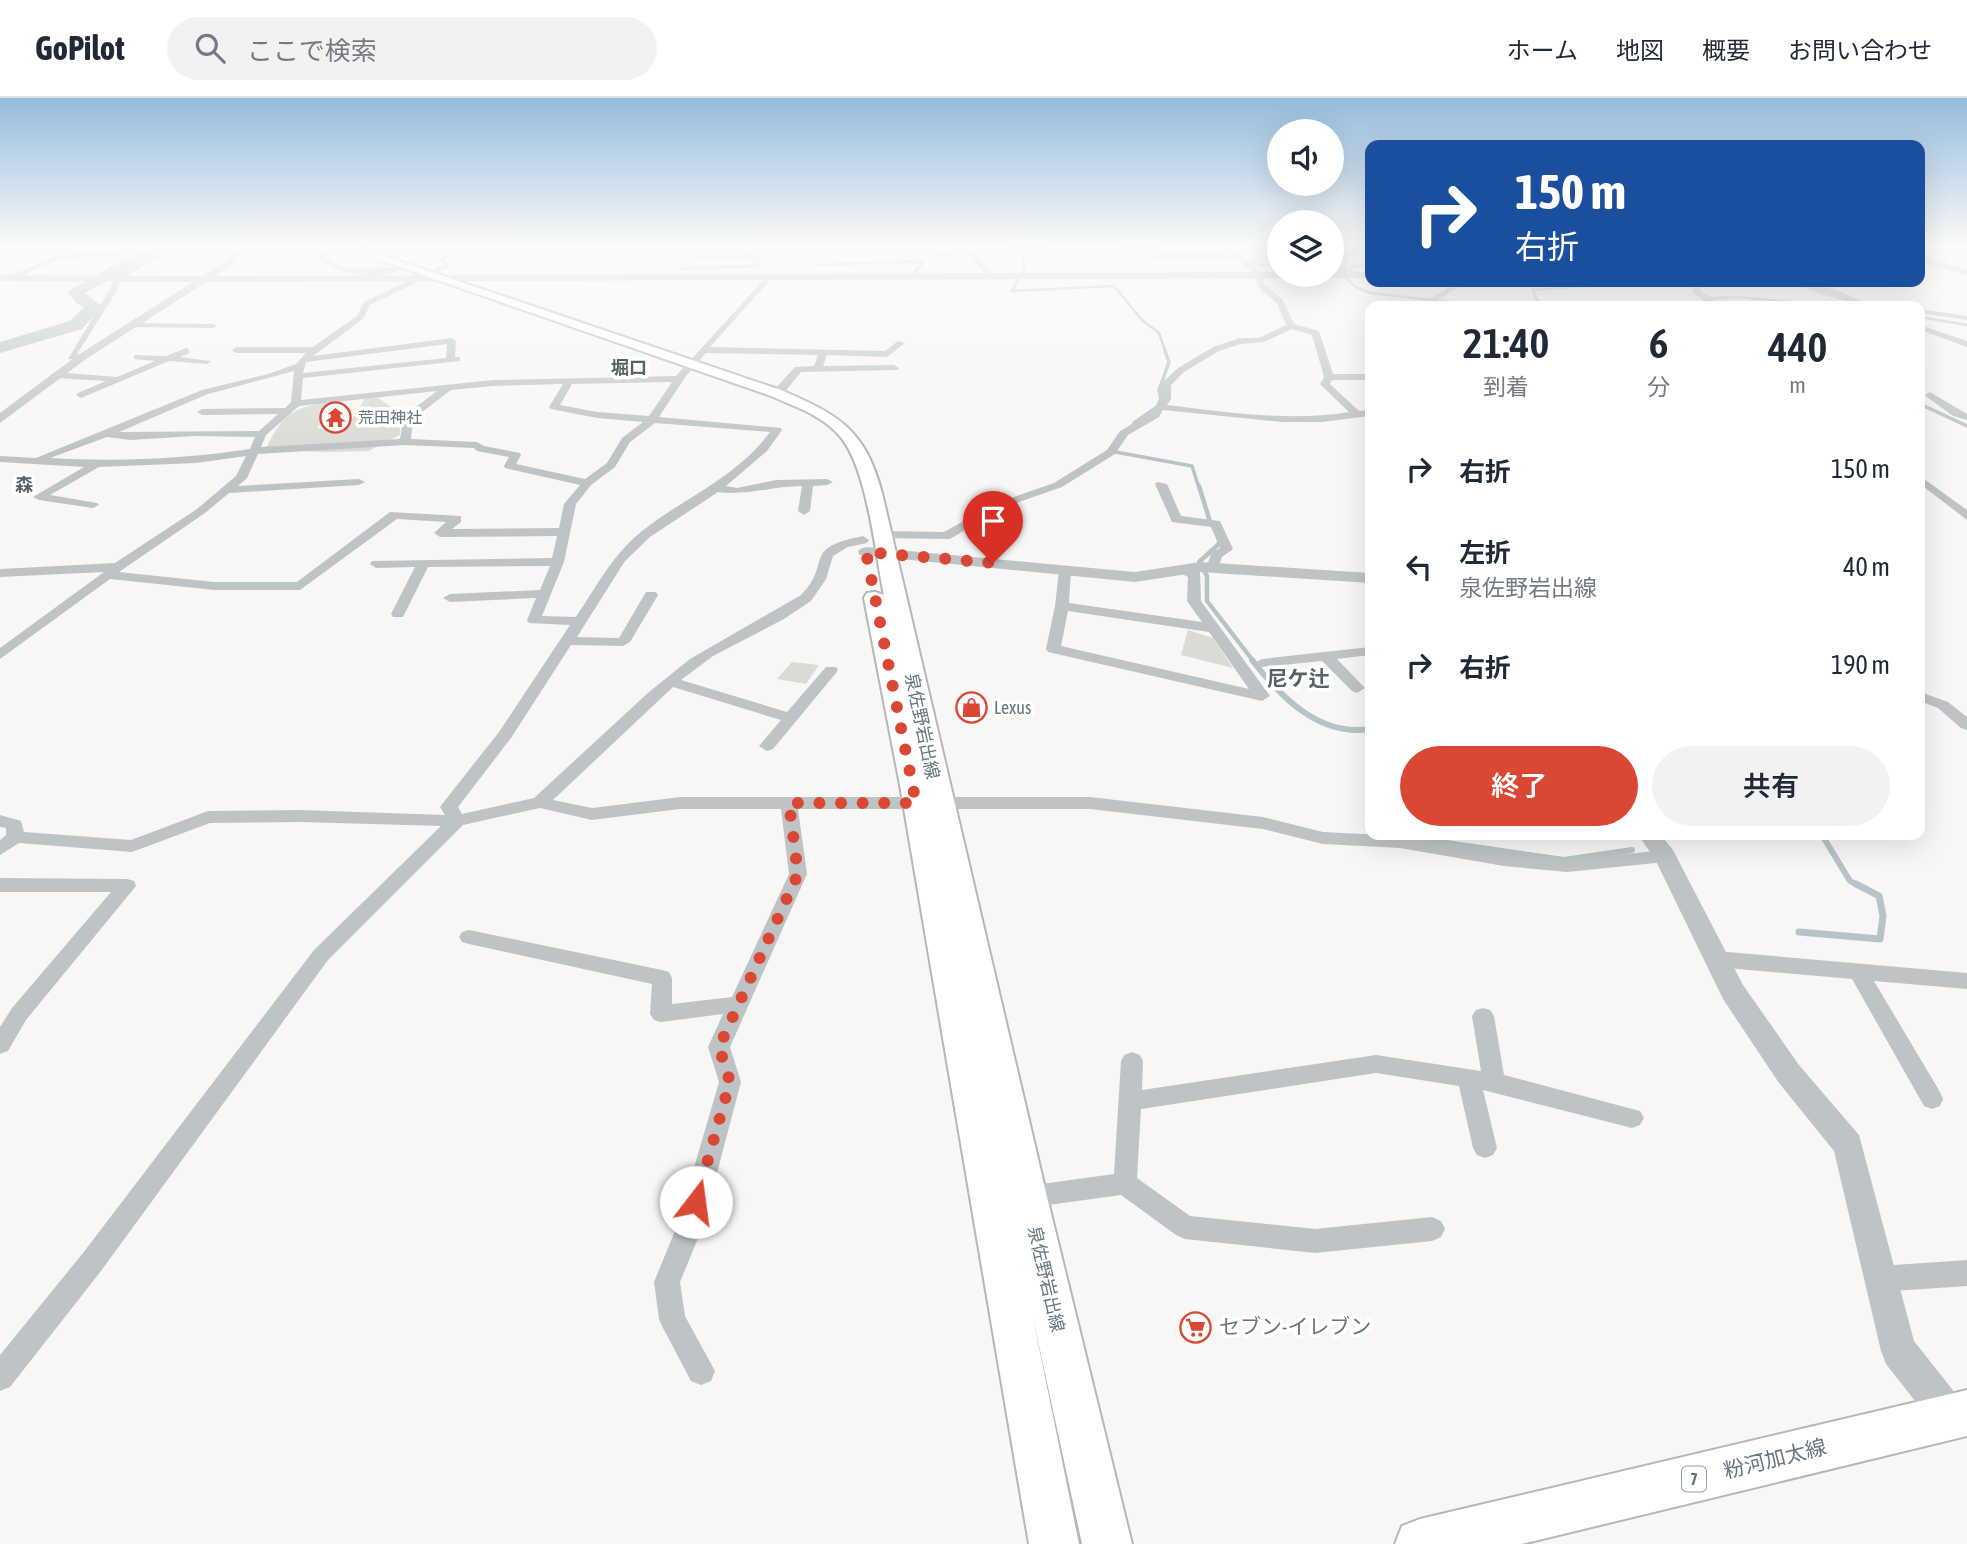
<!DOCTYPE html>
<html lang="ja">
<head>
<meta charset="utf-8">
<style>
	:root { --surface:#fff; --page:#f2f2f3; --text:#1f2937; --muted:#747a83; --line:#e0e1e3; --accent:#da4733 }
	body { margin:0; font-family:"Asap Condensed","Noto Sans JP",sans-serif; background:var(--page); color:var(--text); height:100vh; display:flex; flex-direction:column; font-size:26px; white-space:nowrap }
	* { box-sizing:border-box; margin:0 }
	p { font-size:23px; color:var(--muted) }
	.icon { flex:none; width:38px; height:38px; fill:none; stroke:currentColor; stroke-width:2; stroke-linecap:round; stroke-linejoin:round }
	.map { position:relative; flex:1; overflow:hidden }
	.panel { position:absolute; left:1365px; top:203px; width:560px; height:539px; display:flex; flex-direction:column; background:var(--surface); border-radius:14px; box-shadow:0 7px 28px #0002 }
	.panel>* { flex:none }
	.top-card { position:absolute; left:1365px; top:42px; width:560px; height:147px; border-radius:14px; box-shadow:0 7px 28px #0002; background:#1a4fa0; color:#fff; overflow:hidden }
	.fabs { position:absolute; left:1267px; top:21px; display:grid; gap:14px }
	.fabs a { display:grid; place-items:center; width:77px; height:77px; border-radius:50%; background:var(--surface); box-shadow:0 7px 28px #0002; font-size:35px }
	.pin { position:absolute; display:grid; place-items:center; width:60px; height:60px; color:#fff; margin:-72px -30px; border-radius:50% 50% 50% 0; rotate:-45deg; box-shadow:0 0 7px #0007 }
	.pin .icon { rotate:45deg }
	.me { position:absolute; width:77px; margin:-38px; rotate:15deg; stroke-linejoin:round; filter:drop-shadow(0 0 5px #0008) }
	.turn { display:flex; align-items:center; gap:24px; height:147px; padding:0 35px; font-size:32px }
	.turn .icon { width:91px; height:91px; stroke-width:2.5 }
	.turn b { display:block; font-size:49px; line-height:60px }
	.eta { display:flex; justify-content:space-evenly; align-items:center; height:119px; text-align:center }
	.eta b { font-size:42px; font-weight:600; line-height:49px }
	.primary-button { display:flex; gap:14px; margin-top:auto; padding:14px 35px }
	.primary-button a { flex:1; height:80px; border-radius:42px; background:var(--accent); color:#fff; font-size:28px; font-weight:600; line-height:80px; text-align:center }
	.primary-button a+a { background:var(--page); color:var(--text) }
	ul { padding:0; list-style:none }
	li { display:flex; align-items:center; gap:21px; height:98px; padding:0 35px }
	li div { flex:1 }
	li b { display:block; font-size:26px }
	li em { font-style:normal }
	header { display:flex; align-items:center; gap:42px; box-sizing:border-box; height:98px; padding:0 35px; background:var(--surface); border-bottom:2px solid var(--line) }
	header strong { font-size:33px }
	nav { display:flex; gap:38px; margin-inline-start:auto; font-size:24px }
	.search { width:490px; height:63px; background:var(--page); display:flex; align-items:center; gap:18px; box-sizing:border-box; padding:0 24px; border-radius:38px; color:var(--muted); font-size:26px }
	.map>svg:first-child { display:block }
	.green { fill:#d8dcd4 }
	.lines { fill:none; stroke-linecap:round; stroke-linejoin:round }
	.stream-far4 { stroke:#b7c4c7; stroke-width:2.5 }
	.stream-far3 { stroke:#b7c4c7; stroke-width:3.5 }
	.stream-far2 { stroke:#b7c4c7; stroke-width:4.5 }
	.stream-far1 { stroke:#b7c4c7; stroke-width:6 }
	.stream { stroke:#b7c4c7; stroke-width:7 }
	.river { fill:#b7c4c7; fill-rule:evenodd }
	.primary-casing { stroke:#b2b8bb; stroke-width:4 }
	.minor { fill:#bec4c6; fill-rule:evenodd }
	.tertiary { fill:#bec4c6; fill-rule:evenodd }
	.primary { fill:#fff; fill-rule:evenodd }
	.route { stroke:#da4733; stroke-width:12; stroke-dasharray:0 21.6 }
	.labels { text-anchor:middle; stroke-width:7; stroke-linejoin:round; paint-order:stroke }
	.far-poi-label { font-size:16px; fill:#64767e; stroke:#fff; text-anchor:start }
	.shield { fill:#fff; stroke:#929fa5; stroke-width:2 }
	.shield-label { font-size:16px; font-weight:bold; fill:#64767e }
	.far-quarter-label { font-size:18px; font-weight:bold; fill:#56636a; stroke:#fff }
	.poi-label { font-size:18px; fill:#64767e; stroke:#fff; text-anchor:start }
	.street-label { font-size:18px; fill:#64767e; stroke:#fff }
	.quarter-label { font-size:21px; font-weight:bold; fill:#56636a; stroke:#fff }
	.near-poi-label { font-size:21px; fill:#64767e; stroke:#fff; text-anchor:start }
	.near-street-label { font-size:21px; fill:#64767e; stroke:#fff }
</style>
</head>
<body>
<header>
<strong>GoPilot</strong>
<div class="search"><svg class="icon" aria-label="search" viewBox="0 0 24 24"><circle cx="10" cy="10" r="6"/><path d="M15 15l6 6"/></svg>ここで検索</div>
<nav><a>ホーム</a><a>地図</a><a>概要</a><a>お問い合わせ</a></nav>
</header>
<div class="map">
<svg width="1967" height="1446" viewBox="0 0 1967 1446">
	<rect width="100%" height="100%" fill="#f8f7f5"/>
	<path class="green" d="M377 299 401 316 400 337 368 353 323 354 266 351C282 317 291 310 328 304L334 311 317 330C346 335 352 324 365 300Z
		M1188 532 1213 540 1233 570 1181 557Z
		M792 564 819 567 806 586 777 581Z"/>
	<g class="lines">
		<path class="stream-far4" d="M1009 149H1050
			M1123 149H1154L1175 159
			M1021 150 1025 169 1012 193 1114 188 1142 222 1159 235 1166 255
			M1186 160H1242L1249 166 1279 167
			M1332 170 1343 175
			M1350 170 1370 164
			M1345 179 1356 189 1371 195 1483 208
			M1714 200 1738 199 1829 208
			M1539 208 1533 192 1585 188 1582 184
			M1698 208 1707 207V202
			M1920 219 1967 227"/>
		<path class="stream-far3" d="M1920 306 1967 328
			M1134 325 1157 309 1161 301 1159 292 1169 264 1165 253
			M1110 353 1192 368 1199 390"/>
		<path class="stream-far2" d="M1199 388 1211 427
			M1219 443 1220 445 1199 464 1207 478V503L1254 564"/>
		<path class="stream-far1" d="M1252 562C1281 599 1319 639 1370 631
			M1392 737 1564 762 1632 752
			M1822 737 1850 783 1859 788"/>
		<path class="stream" d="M1799 834 1880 841 1883 818 1879 798 1856 786"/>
		<path class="river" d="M152 149H169L85 195 102 208 82 231 0 255V244L70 223 84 209 76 205 68 194 71 191Z"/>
		<defs>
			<path id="primary" d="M342 149H358L781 292C839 317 865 331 882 395L1047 1099 1132 1446H1082L1032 1215 1079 1446H1029L900 687 864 500 867 495 875 494 884 497C875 455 867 363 836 334 819 316 793 308 771 298Z
				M1967 1292V1338L1522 1446H1395L1402 1428 1420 1421Z"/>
		</defs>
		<use href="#primary" class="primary-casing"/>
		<path class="minor" d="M4 149H13L0 155V151Z
			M167 149H175L120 182 118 191 77 256 86 259 82 262 68 261 110 191 114 179Z
			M331 149 337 150 325 158C353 182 377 162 401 172 378 183 334 176 317 158Z
			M456 149H463L459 153H520L453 157 446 162 451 168 370 207 363 221 313 258 452 240 456 243 455 259H460V263L303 280 301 302 493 282 676 278 768 177 771 181 710 249 885 253 898 243 905 245 887 259 827 257 823 268 894 267 899 270 897 272 801 274 784 295 776 298 771 295 795 269 814 268 818 257 706 255 686 278 659 319 781 330 782 332 767 353 726 388 737 390 776 382 827 381 833 384 827 387 813 388 810 413 804 417 798 413 802 388C773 388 746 398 718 394L650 439 625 463 577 539 619 540 646 494H656L658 497 630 544 623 548 571 547 511 640 458 709 462 716 534 700 649 594 690 561 801 497C833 465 800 450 863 438L869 442 867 445 848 449 833 458 826 481 811 503 784 521 713 558 681 582 787 614 826 569H836L838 572 836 575 773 651 767 653 759 648 781 622 673 589 553 702 592 710 680 699H1090L1263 719 1323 734 1400 738 1504 756 1567 762 1665 752 1671 754 1674 758 1671 762 1665 764 1567 774 1504 768 1400 750 1323 746 1263 731 1090 711H798L807 776 730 949 741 984 703 1128 680 1184 685 1218 715 1273 711 1283 701 1287 691 1283 663 1230 659 1221 654 1184 677 1128 719 984 708 949 723 916 661 924 654 922 650 916 652 886 469 846 462 844 459 839 462 834 469 832 662 872 669 874 672 880V906L732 899 789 776 781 711H680L592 722 540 710 463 727 328 862 101 1173 10 1289 0 1293V1257L83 1155 314 852 441 728 300 724 210 725 132 754 19 745 0 757V742L6 737V730L0 729V717L21 723 24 734 131 742 208 713 300 712 445 717 440 709 443 705 499 634 570 527 529 525 527 522 536 500 450 504 443 500 450 496 540 492 550 468 428 469 403 519H393L391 516 415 469 376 470 370 466 372 463 552 460 557 438 440 439 434 435 446 424 397 421 300 492H214L110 481 0 561V550L104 474 0 479V471L115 465 197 411 236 378 246 358 196 365 99 369 50 397 97 405 99 407 93 410 39 402 33 399 84 369 0 364V358L36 360 202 292 268 276 296 266 306 255H236L232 252 236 249H313L357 218 364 204 443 166 439 161ZM447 246 446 260 303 275 306 264ZM294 273 291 304 285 310 202 311 197 314 202 317 278 316 259 333 119 334 208 296ZM672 284 649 318 597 314 560 307 572 286ZM563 286 549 309 551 311 597 320 643 324 622 340 607 365 585 381 516 366 521 357 520 355 484 348 477 344 411 341 413 321 451 292 493 288ZM437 293 404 318 400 341 261 349 266 337 299 308ZM655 325 770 334C736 380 685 399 642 433 613 456 596 489 576 519L542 518 564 464 576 406 591 387 615 369 630 344ZM195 338 255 339 250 351C183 361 117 364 50 360L107 339 130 342ZM405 347 474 350 477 353 509 359 504 368 505 370 580 387 564 406 559 430 452 431 461 424V418L390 414 297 484H214L119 474 205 415 229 395 359 387 365 384 359 381 238 388 247 380 258 356Z
			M600 149H606L600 157H596Z
			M932 149H938V154H972L996 178 989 180 968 157 935 158 932 156Z
			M1226 149H1233L1261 175 1264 186 1283 202 1294 226 1319 233 1333 276H1370V282H1332L1330 286 1359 313 1370 312V318L1322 324H1282L1163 312 1159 319 1128 337 1115 356 1062 389 1002 410 950 441 877 440V434L881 433 944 434 994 406 1054 385 1107 352 1120 333 1151 315 1161 301V286L1178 270 1213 249 1240 240H1259L1286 227 1277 205 1258 189 1255 178 1236 160H1151L1144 155 1147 153 1153 156H1232ZM1292 231 1312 237 1324 279 1320 286 1349 314C1290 324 1226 314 1167 307L1171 301V287L1184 274 1219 253 1241 246 1264 244Z
			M625 152H700L703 154 623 155Z
			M140 153 142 156 60 161 11 182 4 180 59 157Z
			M1370 153V157H1342L1348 164 1344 168 1359 177 1355 179 1337 171 1340 164 1333 155Z
			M757 156 760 158 759 168 755 170 680 172 676 170 752 166 753 160H692L694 157Z
			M125 161 131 162 96 183 89 181Z
			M927 161 913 181 909 179 919 165 819 168 815 166Z
			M1457 184H1466L1428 208H1419Z
			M1702 184H1711L1700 191 1701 194 1712 199 1718 208H1710L1693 195V188Z
			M1789 184C1812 183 1850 194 1868 208 1858 208 1800 190 1789 184Z
			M1920 211 1967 218V222L1920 215Z
			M132 225 213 226 217 228 213 230 129 229Z
			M1920 227 1967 243V249L1920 232Z
			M186 250 189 251V255L180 259 211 263 207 266 169 263 81 300 76 297 78 295 106 283 55 280 50 277 55 274 117 279 155 263 134 261V257L166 258Z
			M1930 294 1967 316V322L1953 318 1927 299 1925 297Z
			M1920 378 1967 412V422L1920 386Z
			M1157 384 1167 386 1181 418 1220 423 1233 451 1222 459 1217 473 1212 474 1206 470 1212 454 1220 450 1211 429 1172 424 1155 386Z
			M1065 468 1071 472 1069 505 1202 524 1187 503 1188 479 1175 472 1181 468 1200 474 1201 503 1270 598 1262 603 1048 554 1046 551 1055 508 1059 472ZM1068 513 1209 534 1249 591 1061 548Z
			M1370 549V557L1337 561 1365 590 1357 595 1352 593 1322 563 1262 569 1255 565 1262 561Z
			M1920 594 1948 604 1967 619V632L1961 630 1938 610 1920 603Z
			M0 780 127 781 134 783 136 788 26 922 8 953 0 956V929L12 910 111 794H0Z
			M1716 853 1967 875V891L1874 883 1940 994 1943 1001 1940 1008 1932 1011 1924 1008 1852 881 1716 869 1709 866 1706 861 1709 856Z
			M1483 910 1490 912 1494 918 1504 977 1640 1013 1644 1020 1640 1027 1632 1030 1483 992 1497 1050 1493 1057 1485 1060 1477 1057 1473 1050 1459 988 1376 975 1141 1011 1137 1080 1190 1118 1315 1131 1432 1119 1441 1123 1445 1131 1441 1139 1432 1143 1315 1155 1185 1141 1176 1137 1121 1097 1027 1110 1018 1107 1015 1099 1018 1091 1027 1088 1114 1076 1121 963 1124 957 1132 954 1140 957 1143 963 1142 992 1376 957 1481 973 1472 918 1476 912Z
			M1967 1162V1188L1879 1194 1870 1190 1866 1181 1870 1172 1879 1168Z"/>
		<path class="tertiary" d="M240 149H249L230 168 215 178 1279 174V177H1332V174H1370V180L206 184 86 261 0 325V315L78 257 193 184 0 183V177L202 178 224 164Z
			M1920 157 1967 172V178L1920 163Z
			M866 449 1135 474 1200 464 1370 475V485L1200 474 1135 484 860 457 858 454 860 451Z
			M1638 737H1661L1673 752 1743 887 1799 967 1859 1037 1914 1243 1963 1305 1967 1314 1963 1331 1950 1337 1937 1331 1886 1266 1881 1253 1834 1053 1779 985 1723 901 1655 761Z"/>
		<use href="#primary" class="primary"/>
	</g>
	<linearGradient id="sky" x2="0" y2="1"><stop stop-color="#94badb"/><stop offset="0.42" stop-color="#fcfbfa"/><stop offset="1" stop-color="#fcfbfa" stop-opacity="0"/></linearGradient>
	<rect width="1967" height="351" fill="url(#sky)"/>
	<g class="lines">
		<path class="route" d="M696 1104 730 984 719 949 798 776 789 705H916L866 454 993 465"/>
	</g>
	<defs>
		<symbol id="temple-ring" viewBox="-11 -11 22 22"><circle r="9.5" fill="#fff" stroke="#da4733" stroke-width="1.5"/><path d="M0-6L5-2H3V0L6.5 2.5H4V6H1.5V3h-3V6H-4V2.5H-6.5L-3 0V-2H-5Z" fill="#da4733"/></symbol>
		<symbol id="shop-ring" viewBox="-11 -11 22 22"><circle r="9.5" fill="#fff" stroke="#da4733" stroke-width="1.5"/><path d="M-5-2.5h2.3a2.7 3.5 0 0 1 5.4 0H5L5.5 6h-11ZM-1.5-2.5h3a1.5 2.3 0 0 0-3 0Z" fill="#da4733"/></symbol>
		<symbol id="supermarket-ring" viewBox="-11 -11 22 22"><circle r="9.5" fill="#fff" stroke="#da4733" stroke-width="1.5"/><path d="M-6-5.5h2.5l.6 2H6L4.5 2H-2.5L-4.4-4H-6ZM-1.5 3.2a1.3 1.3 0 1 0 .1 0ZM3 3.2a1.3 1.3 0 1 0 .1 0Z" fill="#da4733"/></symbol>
	</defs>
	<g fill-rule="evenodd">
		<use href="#temple-ring" x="318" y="302" width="35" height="35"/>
		<use href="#shop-ring" x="954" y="592" width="35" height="35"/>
		<use href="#supermarket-ring" x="1178" y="1212" width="35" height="35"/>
	</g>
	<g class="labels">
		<g class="far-poi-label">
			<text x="358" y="325">荒田神社</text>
		</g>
		<rect class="shield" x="1682" y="1368.5" width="24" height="25" rx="5"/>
		<g class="shield-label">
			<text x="1694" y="1387">7</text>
		</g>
		<g class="far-quarter-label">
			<text x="629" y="276">堀口</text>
			<text x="24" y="393">森</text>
		</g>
		<g class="poi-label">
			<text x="994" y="616">Lexus</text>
		</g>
		<g class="street-label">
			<text transform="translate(922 628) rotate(78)" y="6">泉佐野岩出線</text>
			<text transform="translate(1046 1181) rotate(77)" y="6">泉佐野岩出線</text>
		</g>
		<g class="quarter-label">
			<text x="1298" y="588">尼ケ辻</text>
		</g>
		<g class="near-poi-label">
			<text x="1219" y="1236">セブン-イレブン</text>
		</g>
		<g class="near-street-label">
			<text transform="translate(1775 1361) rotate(-14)" y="7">粉河加太線</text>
		</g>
	</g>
</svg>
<div class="fabs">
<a><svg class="icon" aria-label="sound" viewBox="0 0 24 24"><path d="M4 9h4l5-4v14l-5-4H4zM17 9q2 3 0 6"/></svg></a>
<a><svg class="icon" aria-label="layers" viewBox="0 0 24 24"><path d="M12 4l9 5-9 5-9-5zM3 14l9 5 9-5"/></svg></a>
</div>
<div class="pin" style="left:993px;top:465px;background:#d93025"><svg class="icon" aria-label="arrive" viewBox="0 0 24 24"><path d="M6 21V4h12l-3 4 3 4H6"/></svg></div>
<svg class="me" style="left:696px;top:1104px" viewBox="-20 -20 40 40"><circle r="19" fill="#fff"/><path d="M0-13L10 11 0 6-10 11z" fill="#da4733"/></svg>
<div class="top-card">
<div class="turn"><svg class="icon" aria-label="right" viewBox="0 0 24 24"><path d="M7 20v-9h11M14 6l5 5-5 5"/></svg><div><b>150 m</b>右折</div></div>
</div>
<section class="panel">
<div class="eta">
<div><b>21:40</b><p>到着</p></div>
<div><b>6</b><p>分</p></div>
<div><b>440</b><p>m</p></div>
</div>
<ul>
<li><svg class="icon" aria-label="right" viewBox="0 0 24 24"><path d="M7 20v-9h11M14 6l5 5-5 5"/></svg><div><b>右折</b></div><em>150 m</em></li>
<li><svg class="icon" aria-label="left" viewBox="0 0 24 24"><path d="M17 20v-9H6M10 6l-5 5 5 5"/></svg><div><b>左折</b><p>泉佐野岩出線</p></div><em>40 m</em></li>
<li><svg class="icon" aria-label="right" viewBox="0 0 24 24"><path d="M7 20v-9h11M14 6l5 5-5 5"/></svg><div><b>右折</b></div><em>190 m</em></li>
</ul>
<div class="primary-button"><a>終了</a><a>共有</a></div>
</section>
</div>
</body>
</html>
